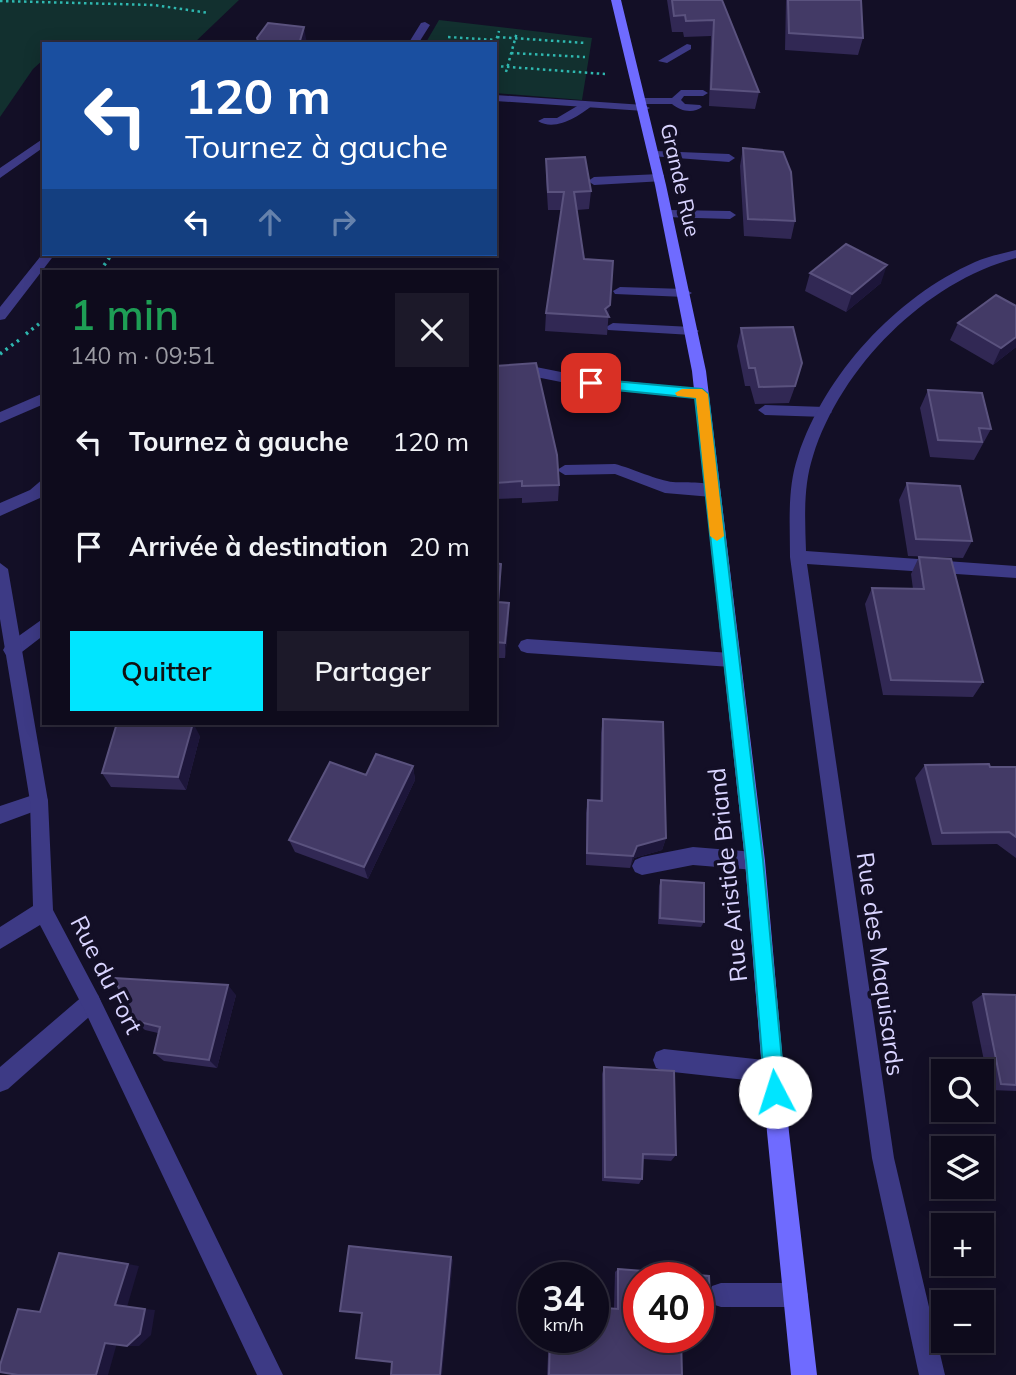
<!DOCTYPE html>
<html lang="fr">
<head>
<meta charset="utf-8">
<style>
	:root { --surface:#0e0b1c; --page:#1c1929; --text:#f1f3f6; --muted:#9b9ba3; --line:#2e2b3b; --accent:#00e5ff }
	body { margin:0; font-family:Mulish,sans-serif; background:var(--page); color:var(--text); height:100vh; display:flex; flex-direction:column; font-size:26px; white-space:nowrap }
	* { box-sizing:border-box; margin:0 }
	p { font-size:23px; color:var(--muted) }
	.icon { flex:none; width:38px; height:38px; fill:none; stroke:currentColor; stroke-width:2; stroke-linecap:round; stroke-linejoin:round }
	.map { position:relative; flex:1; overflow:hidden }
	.drawer { position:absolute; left:42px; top:270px; width:455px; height:455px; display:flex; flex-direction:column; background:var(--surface); border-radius:0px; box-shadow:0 4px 18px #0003,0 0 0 2px var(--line) }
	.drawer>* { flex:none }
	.hud { position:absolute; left:42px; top:42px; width:455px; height:214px; border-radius:0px; box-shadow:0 4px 18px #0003,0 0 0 2px var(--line); background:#1a4fa0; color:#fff; overflow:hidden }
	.tools { position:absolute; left:931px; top:1059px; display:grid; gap:14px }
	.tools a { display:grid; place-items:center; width:63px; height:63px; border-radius:0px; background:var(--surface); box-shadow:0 4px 18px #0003,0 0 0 2px var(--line); font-size:35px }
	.speed { position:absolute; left:518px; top:1262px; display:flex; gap:14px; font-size:35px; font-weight:700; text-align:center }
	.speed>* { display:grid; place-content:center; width:91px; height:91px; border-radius:50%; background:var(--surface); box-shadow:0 4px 18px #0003,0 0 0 2px var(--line); line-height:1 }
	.speed small { font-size:18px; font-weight:400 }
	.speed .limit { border:10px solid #d22; background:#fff; color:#111 }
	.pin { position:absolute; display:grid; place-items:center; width:60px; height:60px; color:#fff; margin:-30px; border-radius:14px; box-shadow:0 4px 10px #0006 }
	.me { position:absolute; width:77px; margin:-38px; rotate:355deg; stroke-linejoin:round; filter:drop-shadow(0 0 5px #0008) }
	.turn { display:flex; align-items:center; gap:24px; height:147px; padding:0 28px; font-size:32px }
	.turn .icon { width:91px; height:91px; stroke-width:2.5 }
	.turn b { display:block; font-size:49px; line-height:60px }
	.lanes { display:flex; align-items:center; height:66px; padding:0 28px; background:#0003; justify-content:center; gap:35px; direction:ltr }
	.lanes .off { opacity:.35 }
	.round { display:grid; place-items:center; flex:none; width:74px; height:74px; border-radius:0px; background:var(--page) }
	.headline { display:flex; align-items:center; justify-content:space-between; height:119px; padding:0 28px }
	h1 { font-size:42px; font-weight:600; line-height:52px; color:#1e9e55 }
	.action { display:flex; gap:14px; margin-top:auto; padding:14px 28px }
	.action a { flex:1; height:80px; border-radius:0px; background:var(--accent); color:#111; font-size:28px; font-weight:600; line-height:80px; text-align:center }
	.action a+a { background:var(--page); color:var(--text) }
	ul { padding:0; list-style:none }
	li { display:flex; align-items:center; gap:21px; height:105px; padding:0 28px }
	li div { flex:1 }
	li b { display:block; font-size:26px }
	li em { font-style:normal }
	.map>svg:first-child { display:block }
	.green { fill:#12302f }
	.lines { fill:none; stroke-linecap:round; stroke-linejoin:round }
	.path-far1 { stroke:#2fb8b0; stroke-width:2.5; stroke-dasharray:2.5 3.5; stroke-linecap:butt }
	.path { stroke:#2fb8b0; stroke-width:3.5; stroke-dasharray:2.5 4.5; stroke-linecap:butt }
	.lane { fill:#3d3a85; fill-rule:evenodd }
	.street { fill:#3d3a85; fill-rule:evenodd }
	.secondary { fill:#6f6bff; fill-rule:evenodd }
	.wall { fill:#312854 }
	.shaded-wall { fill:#1d163a }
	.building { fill:#433a66; stroke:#5a527e; stroke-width:2 }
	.route { fill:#00e5ff; stroke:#0095a6; stroke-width:2 }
	.slow { fill:#f59e0b }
	.labels { text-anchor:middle; stroke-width:7; stroke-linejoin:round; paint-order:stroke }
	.far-street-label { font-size:21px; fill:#d9d4ff; stroke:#130f26 }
	.street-label { font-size:24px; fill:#d9d4ff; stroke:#130f26 }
</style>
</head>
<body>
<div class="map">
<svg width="1016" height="1375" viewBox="0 0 1016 1375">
	<rect width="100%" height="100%" fill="#130f26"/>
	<path class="green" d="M0 0H239L193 44H44V59L33 69 0 117Z
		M439 20 592 38 582 100 495 93V44H425Z"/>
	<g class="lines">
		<path class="path-far1" d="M0 1 154 5 209 13
			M448 37 496 40
			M497 37 586 43
			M495 44 499 31
			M511 53 585 57
			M495 66 605 74
			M506 72 517 32"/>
		<path class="path" d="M100 271 112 254
			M26 334 44 320
			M0 354 19 340"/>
		<path class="lane" d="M425 22 430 25 418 44H408L421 23Z
			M687 44 691 45V49L667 63 658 61Z
			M681 90H703L708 93 703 96H684L681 100 685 104 700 105 702 107C693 114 680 111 672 104H642L636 101 642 98H672Z
			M584 102 594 104C580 116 555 132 538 121L544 118H557Z
			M44 138V147L0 178V168Z
			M655 151 729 154 735 158 729 162 651 156V152Z
			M660 174 664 175V181L594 185 588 181 594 177Z
			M668 210 730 211 736 215 730 219 664 217V211Z
			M44 252 55 254 5 319 0 320V307Z
			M620 287 685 289 692 293 685 297 615 294 613 291Z
			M613 323 692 327 699 331 692 335 608 330 606 327Z
			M495 366 536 367 591 378 702 389 709 394 702 399 591 388 536 377 495 376Z
			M44 393V404L0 423V412Z
			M765 405 825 407 832 412 825 417 765 415 758 410Z
			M615 464C631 468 659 481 673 482 686 483 712 480 720 491L712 497 665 493 615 474 565 475 557 470 565 465Z
			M44 478V494L40 498 0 516V503L30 490Z
			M44 618V635L18 655H6L3 650 6 645Z
			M527 639 731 653 737 655 740 660 737 665 731 667 527 653 521 651 518 646 521 641Z
			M39 793 46 795 48 801 46 807 0 824V806Z
			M693 847 755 852 762 855 765 861 762 867 755 870 693 865 642 875 635 872 632 866 635 860 642 857Z
			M91 992 98 995 101 1002 98 1009 8 1089 0 1092V1067L84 995Z
			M664 1049 773 1061 781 1064 784 1072 781 1080 773 1083 664 1071 656 1068 653 1060 656 1052Z
			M721 1283H796L805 1286 808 1295 805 1304 796 1307H721L712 1304 709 1295 712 1286Z"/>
		<path class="street" d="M495 95 644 105 650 108 644 111 495 101Z
			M1016 250V258C925 282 841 367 813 456 803 487 805 519 806 551L1016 566V578L807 564 894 1158 945 1375H919L872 1158 790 557C790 523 787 489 798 456 825 374 896 297 975 262 988 256 1002 254 1016 250Z
			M0 563 8 569 48 801 53 910 98 995 283 1375H257L84 1009 40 925 0 949V927L33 906 30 801 0 619Z"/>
		<path class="secondary" d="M611 0H621L666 185 706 371 765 861 789 1132 817 1375H791L767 1132 745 861 692 371 655 185Z"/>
	</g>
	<path class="wall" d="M667 0H722L759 92 755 109 709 106 711 36 684 37 683 32H672Z
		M786 0H861L863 38 858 55 785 50Z
		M743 148 795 221 791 239 744 236 740 166Z
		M546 159 591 191 589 209 577 210 584 259 613 261 607 335 545 331 546 313 561 210H548L546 177Z
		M810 273 881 283 846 312 805 291Z
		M958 323 1016 347 993 365 950 340Z
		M741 328 797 381 789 403 755 404 750 386H745L737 346Z
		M495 366 559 485 558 501 522 503V498L495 499Z
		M928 390 991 429 974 460 930 457 920 408Z
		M907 483 972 541 963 558 908 556 899 500Z
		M919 557 983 682 973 697 883 695 865 604 872 588 913 589 911 574Z
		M495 563 501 580 499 602 509 603V618L505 658H495Z
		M603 719 666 838 662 850 634 858 630 868 586 865V813L588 800 600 801 601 733Z
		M200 736 186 790 111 787 102 773Z
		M925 765 990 767H1016V858L997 844 932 845 915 778Z
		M413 766 415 780 368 879 295 852 289 840 366 775Z
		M661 880 704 922 701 927 658 924 659 886Z
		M983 994 1016 995V1091L990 1090 972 1002Z
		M236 995 217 1068 164 1061 154 1053 158 1033 145 1030 135 1021Z
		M604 1067 676 1155 671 1161 643 1159 642 1179 639 1184 602 1181V1074Z
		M618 1269 709 1276 711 1320 705 1321 698 1320V1278H639V1337H681L682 1375H547L549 1337H593V1307L614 1309 615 1272Z"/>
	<path class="shaded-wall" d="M304 27 307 44H299Z
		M887 265 881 283 846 312 852 294Z
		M610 305 609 317 605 309Z
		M1016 337V347L993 365 1001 348Z
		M501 564V580L498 618V602Z
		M509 603V618L505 658V643Z
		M193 723 200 736 186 790 178 777Z
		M413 766 415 780 368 879 364 867Z
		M666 838 662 850 634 858 630 868 633 856 637 846Z
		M228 985 236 995 217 1068 209 1060Z
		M451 1257 453 1260 442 1375H440Z
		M128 1264 139 1266 127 1307 115 1305Z
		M145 1309 155 1310 151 1335 139 1346H127Z
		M105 1343H117L108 1375H96Z"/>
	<path class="building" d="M672 0H722L759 92 711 89 714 20 686 21 685 15 674 16Z
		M788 0H861L863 38 789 33Z
		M268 23 304 27 299 44H259L257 38Z
		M743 148 783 152 791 172 795 221 748 219Z
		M585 157 591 191 574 192 584 259 613 261 610 305 605 309 609 317 546 313 564 192H548L546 159Z
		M846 244 887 265 852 294 810 273Z
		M996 295 1016 306V337L1001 348 958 323Z
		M793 327 802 363 795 386 759 387 755 368H749L741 328Z
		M536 363 557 455 559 485 522 486V481L495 483V366Z
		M928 390 982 393 991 429 979 428 982 442 938 440Z
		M907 483 960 486 972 541 916 539Z
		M919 557 951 559 983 682 891 680 872 588 924 589Z
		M495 563 501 564 498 602 509 603 505 643 495 642Z
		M603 719 663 722 666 838 637 846 633 856 587 853 588 800 602 801Z
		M117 723H193L178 777 102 773Z
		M376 754 413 766 364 867 289 840 330 762 366 775Z
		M989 764 990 767H1016V837L1009 832 942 833 925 765Z
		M661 880 704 883V922L660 918Z
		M114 978 228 985 209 1060 154 1053 160 1027 135 1021Z
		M983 994 1016 995V1085L1001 1084Z
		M604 1067 674 1071 676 1155 643 1154 642 1179 605 1177Z
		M349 1246 451 1257 440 1375H391L392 1362 356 1358 362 1313 340 1311Z
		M59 1253 128 1264 115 1305 145 1309 140 1334 127 1346 105 1343 96 1375H18L0 1372V1365L18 1309 40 1312Z
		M618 1269 709 1276 711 1320 698 1319V1278H639V1337H681L682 1375H549L550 1337H593V1307L618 1309Z"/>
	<path class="route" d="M591 379 702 389 708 394 763 860 785 1092 782 1099 775 1102 767 1099 765 1092 746 860 695 398 586 387 585 383Z"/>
	<path class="slow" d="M682 389H702L708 394 724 536 717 541 710 536 696 398 677 396 675 393Z"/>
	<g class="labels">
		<g class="far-street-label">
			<text transform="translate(680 180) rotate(77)" y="7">Grande Rue</text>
		</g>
		<g class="street-label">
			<text transform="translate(728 875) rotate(-96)" y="8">Rue Aristide Briand</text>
			<text transform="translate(880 964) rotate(82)" y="8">Rue des Maquisards</text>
			<text transform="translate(106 975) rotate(63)" y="8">Rue du Fort</text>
		</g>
	</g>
</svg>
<div class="tools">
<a><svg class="icon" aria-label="search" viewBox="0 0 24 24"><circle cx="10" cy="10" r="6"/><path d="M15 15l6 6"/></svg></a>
<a><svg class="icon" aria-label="layers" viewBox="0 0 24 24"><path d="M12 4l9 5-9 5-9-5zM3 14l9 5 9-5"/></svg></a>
<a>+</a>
<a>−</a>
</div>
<div class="speed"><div>34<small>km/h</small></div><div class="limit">40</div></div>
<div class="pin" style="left:591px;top:383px;background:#d93025"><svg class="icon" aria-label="arrive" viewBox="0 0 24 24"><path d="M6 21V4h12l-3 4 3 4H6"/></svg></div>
<svg class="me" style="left:775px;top:1092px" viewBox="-20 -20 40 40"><circle r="19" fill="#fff"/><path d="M0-13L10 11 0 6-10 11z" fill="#00e5ff"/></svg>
<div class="hud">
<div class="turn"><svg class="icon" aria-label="left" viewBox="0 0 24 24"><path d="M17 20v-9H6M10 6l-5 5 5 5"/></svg><div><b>120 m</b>Tournez à gauche</div></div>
<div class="lanes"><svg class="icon" aria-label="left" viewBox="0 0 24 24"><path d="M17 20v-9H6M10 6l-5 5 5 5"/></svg><svg class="icon off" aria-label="ahead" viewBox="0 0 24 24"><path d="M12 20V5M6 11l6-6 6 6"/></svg><svg class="icon off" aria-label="right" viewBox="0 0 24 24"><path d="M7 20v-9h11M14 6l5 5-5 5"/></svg></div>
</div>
<section class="drawer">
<div class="headline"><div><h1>1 min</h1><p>140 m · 09:51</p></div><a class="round"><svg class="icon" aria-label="close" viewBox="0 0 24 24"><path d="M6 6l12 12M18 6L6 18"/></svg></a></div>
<ul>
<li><svg class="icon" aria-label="left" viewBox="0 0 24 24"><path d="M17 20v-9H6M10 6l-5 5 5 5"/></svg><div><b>Tournez à gauche</b></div><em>120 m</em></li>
<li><svg class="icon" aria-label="arrive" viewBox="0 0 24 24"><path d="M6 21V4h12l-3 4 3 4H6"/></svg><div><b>Arrivée à destination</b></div><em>20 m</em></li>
</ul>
<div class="action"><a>Quitter</a><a>Partager</a></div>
</section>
</div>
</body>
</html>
